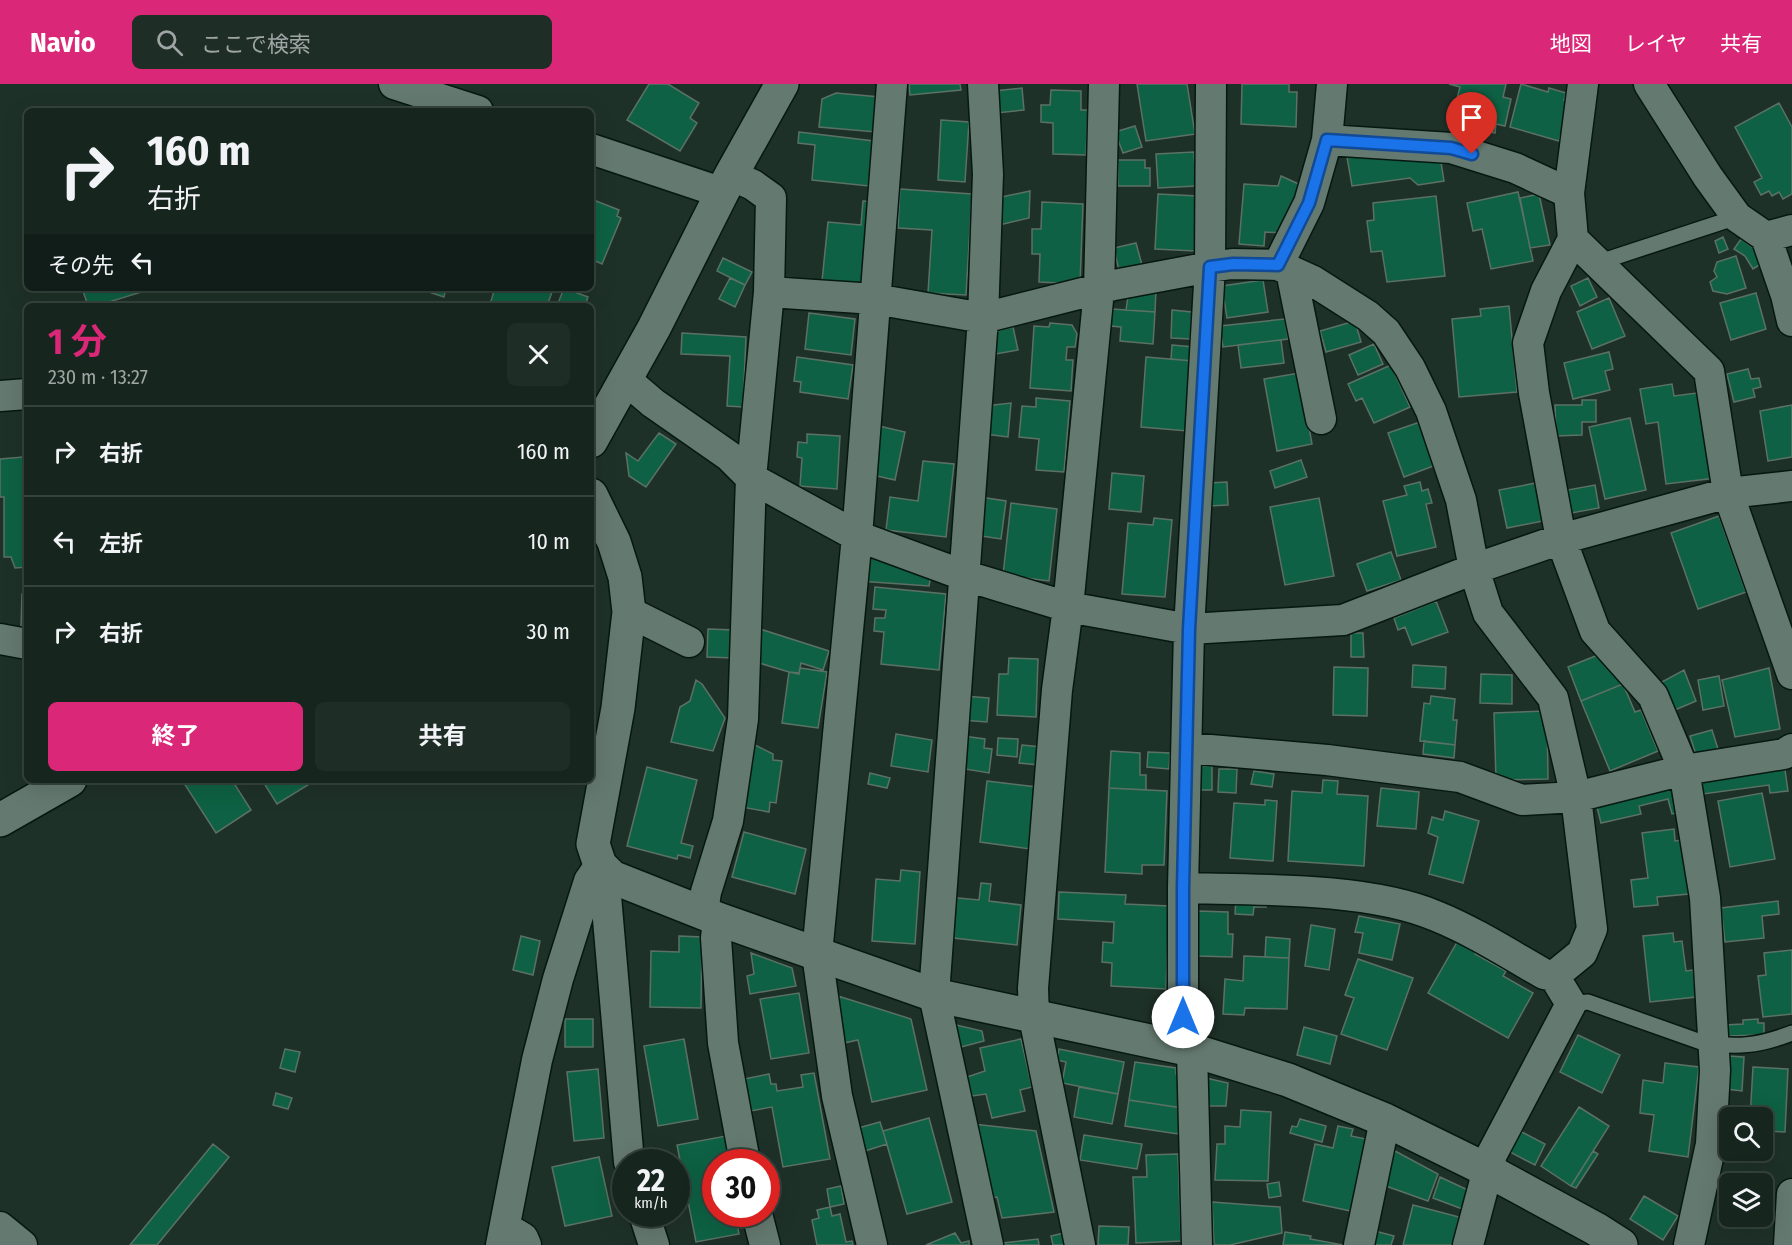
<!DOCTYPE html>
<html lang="ja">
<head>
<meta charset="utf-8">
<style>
	:root { --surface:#16251e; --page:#1f2d27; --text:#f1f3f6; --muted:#9ea5a4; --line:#35423c; --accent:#db2777 }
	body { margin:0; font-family:"Fira Sans Condensed","Noto Sans JP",sans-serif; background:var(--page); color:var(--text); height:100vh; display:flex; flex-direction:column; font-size:22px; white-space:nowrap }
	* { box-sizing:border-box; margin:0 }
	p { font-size:20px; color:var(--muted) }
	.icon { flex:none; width:33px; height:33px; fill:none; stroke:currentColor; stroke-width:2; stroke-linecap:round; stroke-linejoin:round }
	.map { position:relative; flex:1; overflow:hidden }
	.panel { position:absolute; left:24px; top:219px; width:570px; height:480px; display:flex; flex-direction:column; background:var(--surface); border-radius:9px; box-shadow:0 6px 24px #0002,0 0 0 2px var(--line) }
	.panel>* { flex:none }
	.top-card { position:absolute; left:24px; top:24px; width:570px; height:183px; border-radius:9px; box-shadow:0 6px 24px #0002,0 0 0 2px var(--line); background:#16251e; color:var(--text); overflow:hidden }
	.controls { position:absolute; left:1719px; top:1023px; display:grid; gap:12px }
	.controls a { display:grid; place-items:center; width:54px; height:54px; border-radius:9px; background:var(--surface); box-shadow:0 6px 24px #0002,0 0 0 2px var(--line); font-size:30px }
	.speed { position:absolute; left:612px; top:1065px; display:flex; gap:12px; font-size:30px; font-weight:700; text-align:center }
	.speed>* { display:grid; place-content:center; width:78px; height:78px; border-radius:50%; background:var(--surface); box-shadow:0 6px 24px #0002,0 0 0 2px var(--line); line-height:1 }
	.speed small { font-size:15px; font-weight:400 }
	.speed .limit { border:9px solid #d22; background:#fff; color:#111 }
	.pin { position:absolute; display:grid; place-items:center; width:51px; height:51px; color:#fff; margin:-62px -26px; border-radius:50% 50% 50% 0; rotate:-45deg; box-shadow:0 0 6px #0007 }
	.pin .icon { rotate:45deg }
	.me { position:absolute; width:66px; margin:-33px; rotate:0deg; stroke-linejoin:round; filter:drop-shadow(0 0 4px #0008) }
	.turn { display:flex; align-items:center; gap:21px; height:126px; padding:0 24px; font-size:27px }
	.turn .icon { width:78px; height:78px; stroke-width:2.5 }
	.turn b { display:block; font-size:42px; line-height:51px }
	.then { display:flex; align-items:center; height:57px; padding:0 24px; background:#0003; gap:12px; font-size:22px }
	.round { display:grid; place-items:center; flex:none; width:63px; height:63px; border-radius:9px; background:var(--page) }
	.head { display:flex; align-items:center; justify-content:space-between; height:102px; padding:0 24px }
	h1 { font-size:36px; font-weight:700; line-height:45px; color:var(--accent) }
	.button { display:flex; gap:12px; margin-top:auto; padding:12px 24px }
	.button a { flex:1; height:69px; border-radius:9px; background:var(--accent); color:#fff; font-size:24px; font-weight:700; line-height:69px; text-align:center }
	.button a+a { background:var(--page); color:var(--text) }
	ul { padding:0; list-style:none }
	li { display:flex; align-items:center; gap:18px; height:90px; padding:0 24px; border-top:2px solid var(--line) }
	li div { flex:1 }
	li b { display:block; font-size:22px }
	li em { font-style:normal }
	header { display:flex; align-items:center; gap:36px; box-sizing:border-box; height:84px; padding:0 30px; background:var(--accent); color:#fff }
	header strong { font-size:28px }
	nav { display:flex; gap:33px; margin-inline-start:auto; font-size:21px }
	.search { width:420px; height:54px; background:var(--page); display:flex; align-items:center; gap:15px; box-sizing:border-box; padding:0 21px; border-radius:9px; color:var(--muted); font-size:22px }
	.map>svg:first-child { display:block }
	.building { fill:#0e6144; stroke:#5c7166; stroke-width:1.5 }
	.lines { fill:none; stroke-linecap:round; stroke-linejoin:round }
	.lane-casing { stroke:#061811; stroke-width:18 }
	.street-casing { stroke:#061811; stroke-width:33 }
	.secondary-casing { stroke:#061811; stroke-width:36 }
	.lane { stroke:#64796f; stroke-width:15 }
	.street { stroke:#64796f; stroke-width:30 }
	.secondary { stroke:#64796f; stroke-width:33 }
	.route-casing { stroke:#114b97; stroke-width:15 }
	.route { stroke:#1a73e8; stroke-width:10 }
</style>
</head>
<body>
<header>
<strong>Navio</strong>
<div class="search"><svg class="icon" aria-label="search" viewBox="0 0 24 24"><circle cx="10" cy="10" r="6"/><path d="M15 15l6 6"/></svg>ここで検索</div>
<nav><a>地図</a><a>レイヤ</a><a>共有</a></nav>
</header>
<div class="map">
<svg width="1792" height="1161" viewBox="0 0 1792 1161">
	<rect width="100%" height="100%" fill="#1e3128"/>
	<path class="building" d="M649 0H668L699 19 690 34 697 39 680 67 627 36Z
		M909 0H960L961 6 910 11Z
		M1137 0H1187L1195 50 1146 57Z
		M1242 0H1289V8H1297L1296 43 1241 40Z
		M1449 0H1506L1503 13 1511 15 1505 42 1496 40 1495 49 1451 38 1460 3Z
		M1521 0 1548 8 1549 4 1566 9 1564 16 1570 18 1559 57 1510 43Z
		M1022 4 1024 26 996 29 994 7Z
		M1051 6 1081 7V26H1088L1086 71 1053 70V39L1041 38V21H1050Z
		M836 9 880 13 876 48 819 43 822 15Z
		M1779 19 1792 43V110L1783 115 1779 108 1772 112 1769 107 1761 111 1754 98 1762 94 1735 43Z
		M941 36 969 38 965 98 938 96Z
		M1135 42 1142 63 1123 69 1115 48Z
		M799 48 874 57 869 102 812 96 815 61 798 59Z
		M1194 68 1196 102 1158 104 1156 70Z
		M1395 69 1440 72 1444 97 1418 101 1410 94 1352 102 1347 73Z
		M1118 76H1145V84H1150V102H1118Z
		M1281 92 1303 102 1283 149 1265 148 1264 162 1239 160 1244 100 1278 102Z
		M900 105 972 110 966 211 928 209 932 146 898 144Z
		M1030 107 1029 134 999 141 1001 113Z
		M1518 108 1533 177 1491 185 1482 145 1473 147 1467 119Z
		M1158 110 1198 112 1195 167 1155 165Z
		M1539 110 1550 161 1530 164 1520 114Z
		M1436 112 1445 192 1387 198 1382 167 1371 168 1367 137 1374 136 1373 119Z
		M591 115 619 126 617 132 621 134 602 180 591 175Z
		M863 117 874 118 863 200 822 197 828 138 861 141Z
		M1042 118 1083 120 1080 200 1039 198 1040 170H1032V145H1041Z
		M1723 153 1728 165 1719 169 1715 157Z
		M1741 155 1756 166 1764 178 1753 185 1745 172 1734 165Z
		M1136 159 1142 181 1119 187 1114 164Z
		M1736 172 1746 204 1727 210 1713 207 1710 198 1717 193 1714 187 1717 178Z
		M723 174 752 188 745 201 717 187Z
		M730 194 745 201 735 223 719 215Z
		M1588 194 1597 213 1580 222 1571 202Z
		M1263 196 1268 228 1227 234 1222 202Z
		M82 204H148V206L96 222H88Z
		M417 204H446L444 213Z
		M495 204H538L552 208 547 222H498L490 220Z
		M564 204 588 213 585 222H557Z
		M1156 206 1155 228 1126 226 1128 212Z
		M1756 209 1766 245 1731 256 1720 219Z
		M1609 214 1625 252 1592 265 1577 228Z
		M1509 222 1517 308 1459 313 1452 235 1481 232 1480 225Z
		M1112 225 1155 228 1153 260 1120 257 1121 243 1110 242Z
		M1172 226 1192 228 1190 255 1171 254Z
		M809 229 855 235 851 271 805 265Z
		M1285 235 1288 255 1223 263 1220 242Z
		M1355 237 1361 258 1326 268 1320 247Z
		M1050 239 1072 241 1077 250 1075 263H1067L1066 276H1073L1071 307 1030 304 1034 242 1049 243Z
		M1013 243 1018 266 996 270 991 248Z
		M682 249 746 253 743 323 727 322 730 272 681 270Z
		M1281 256 1284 279 1241 284 1238 261Z
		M1374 260 1383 280 1358 291 1349 271Z
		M1172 261 1194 263 1193 277 1171 275Z
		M1609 268 1613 285 1605 287 1610 306 1573 315 1564 279Z
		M797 273 853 281 848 315 800 308 801 298 794 297Z
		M1146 273 1193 277 1188 347 1141 343Z
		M1391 281 1410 323 1374 339 1362 314 1356 317 1348 300Z
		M1748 285 1751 295 1759 294 1761 303 1753 305 1755 313 1734 318 1727 290Z
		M1299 289 1312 360 1277 367 1264 295Z
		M1672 300 1674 312 1697 309 1700 330 1707 329 1716 394 1666 400 1658 338 1646 340 1640 305Z
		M1036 314 1070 317 1064 388 1036 386 1039 355 1019 353 1022 322 1036 323Z
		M1582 316H1596V338H1582V351L1556 352 1555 321H1582Z
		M1011 319 1008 353 985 350V322Z
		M1792 321V373L1768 377 1760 327Z
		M1630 334 1646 406 1605 415 1589 343Z
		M1420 338 1436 381 1404 393 1388 349Z
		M879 342 905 348 895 396 868 390Z
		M659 349 676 360 646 403 629 392 626 369 638 377Z
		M807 350 840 352 837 405 800 402 802 374 797 373 798 358 807 359Z
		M23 373 27 398V483L15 484 11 473H4V413H0V375Z
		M1301 376 1307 393 1275 404 1270 387Z
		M923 377 954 380 946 453 886 446 890 413 918 417Z
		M1112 389 1144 392 1141 428 1109 425Z
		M1227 398 1228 421 1209 422 1207 399Z
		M1420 398 1422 407 1428 405 1432 419 1426 420 1436 463 1397 472 1383 417 1407 411 1404 402Z
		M1536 399 1543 437 1507 444 1499 406Z
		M1595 401 1599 424 1566 430 1562 407Z
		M980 413 1006 417 1001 455 975 451Z
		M1319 414 1334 492 1285 501 1270 423Z
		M1011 419 1057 425 1049 497 1003 491Z
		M1719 432 1746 508 1698 525 1671 449Z
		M1154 434 1172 436 1165 513 1122 510 1128 439 1153 441Z
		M1391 468 1401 496 1367 507 1357 480Z
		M871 472 931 492 929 502 859 497 860 476Z
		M875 503 946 510 939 586 881 580 884 548 874 547 875 534H885L886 526 873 525Z
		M22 510H27V543H21Z
		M1436 517 1448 548 1412 561 1405 543 1398 546 1394 534Z
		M708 545 735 546 734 574 707 573Z
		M760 545 829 567 823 586 801 579 799 589 789 588 759 579Z
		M1351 549H1363L1364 573H1351Z
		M1598 571 1623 600 1581 617 1568 583Z
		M1009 574 1038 575 1036 633 997 631 999 590H1008Z
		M1413 581 1446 583 1445 605 1412 603Z
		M1334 583 1368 584 1367 632 1333 631Z
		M800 584 827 588 818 644 782 639 789 588 799 590Z
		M1769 584 1780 645 1735 653 1722 596Z
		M1684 586 1696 617 1670 628 1658 600Z
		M1481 590 1512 591V620L1480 619Z
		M1719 592 1724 622 1703 626 1698 596Z
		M696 596 702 600 725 634 713 667 671 658 680 623 690 617Z
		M1623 600 1635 628 1641 626 1658 667 1610 687 1581 617Z
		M963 612 989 614 987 638 961 636Z
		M1431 612 1455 615 1453 636H1457L1455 661 1420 657 1424 619 1430 620Z
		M1547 627 1548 695 1496 696 1494 629Z
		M1712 646 1718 665 1696 671 1690 652Z
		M896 650 932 656 928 688 891 682Z
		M963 652 985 655 984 664 992 665 989 689 959 684Z
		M998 654 1018 655 1017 673 997 671Z
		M1424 657 1455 661 1454 674 1423 670Z
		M749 658 773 670V676L782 677 776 719 770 718 769 728 741 723Z
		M1022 661 1041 663 1039 681 1019 679Z
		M1111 667 1140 669V691H1146V706L1109 704Z
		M1148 668 1170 669 1169 685 1147 683Z
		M1784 679 1788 707 1770 709 1769 701 1703 710 1700 690Z
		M1194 681 1212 682V706H1194Z
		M647 683 697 696 681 759 693 762 690 774 678 771 677 775 627 762Z
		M1219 685H1237L1236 709 1218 708Z
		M1254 687 1274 690 1272 703 1251 700Z
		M870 689 890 694 887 704 868 700Z
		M182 696H232L251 726 216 749Z
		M262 696H316L277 720Z
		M1323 696 1338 697 1337 710 1368 712 1364 782 1288 777 1292 707 1322 709Z
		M1674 696 1682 728 1672 730 1668 715 1639 722 1641 730 1601 739 1595 715Z
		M987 697 1037 703 1030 765 980 758Z
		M1109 704 1167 707 1164 781H1142V790L1105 788Z
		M1381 704 1419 708 1416 745 1377 742Z
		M1762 709 1775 775 1730 783 1718 717Z
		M1265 716 1277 717 1273 777 1230 774 1234 719 1265 721Z
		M1445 727 1479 737 1463 799 1429 790 1438 753 1428 749 1432 733 1443 736Z
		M1674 745 1675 757 1682 756 1689 810 1657 813 1658 821 1634 823 1631 796 1648 794 1642 749Z
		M744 748 806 765 795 810 732 793Z
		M901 786 920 788 915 860 872 857 876 795 900 797Z
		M981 799 991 800 989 817 1021 821 1017 861 944 853 948 813 979 816Z
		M1059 808 1126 811 1125 820 1169 822 1166 905 1111 902 1112 879 1102 878 1103 858 1113 859 1114 838 1058 835Z
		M1236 814 1266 815V823H1254L1253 831 1235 830Z
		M1778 817 1779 830 1762 832 1764 854 1725 858 1721 824Z
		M1198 827 1228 828V850H1233L1232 873 1197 872Z
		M1359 832 1400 840 1392 876 1359 869 1363 849 1355 848Z
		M1311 841 1335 845 1329 886 1305 882Z
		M1673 849 1674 858 1682 857 1686 887 1693 886 1696 913 1650 918 1643 852Z
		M521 852 540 857 533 891 513 886Z
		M679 852 702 853 701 924 650 923 651 867 679 868Z
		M1266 853 1290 855 1289 874 1265 873Z
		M1460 853 1478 864 1475 870 1506 887 1503 892 1533 909 1508 954 1428 909Z
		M1792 866V930L1763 933 1758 892 1766 891 1764 869Z
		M751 869 792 884 796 902 750 910 747 892 754 890Z
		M1244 872 1289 874 1287 925 1245 924 1244 931 1223 930 1225 895 1243 897Z
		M1358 875 1413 894 1387 966 1341 950 1354 914 1345 911Z
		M799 909 809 969 771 975 760 915Z
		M838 912 911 935 927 1006 872 1018 858 956 844 959Z
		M565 935H593V963H565Z
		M1758 935V939H1764V951L1726 952 1725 941 1743 940V936Z
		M952 940 982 947 984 957 957 964Z
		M1304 943 1337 952 1330 980 1297 971Z
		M1578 951 1620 971 1602 1009 1560 988Z
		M684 955 698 1035 658 1042 644 962Z
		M1021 955 1032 1003 1020 1006 1025 1027 992 1034 986 1010 972 1012 967 993 985 987 980 964Z
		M285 965 300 968 295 988 280 984Z
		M1059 965 1124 978 1118 1010 1062 999 1066 978 1057 976Z
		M1728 972 1744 973 1742 1007 1726 1005Z
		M1135 978 1176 984V990L1187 994 1182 1024 1129 1016Z
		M1665 979 1699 983 1688 1073 1649 1067 1654 1031 1640 1029 1643 996 1663 999Z
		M1753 983 1788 985 1785 1048 1762 1047V1034H1750Z
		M598 985 604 1054 574 1057 567 988Z
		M814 989 830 1075 783 1083 772 1023 745 1028 739 996 769 990 771 1000H776L777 1007 803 1003 801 991Z
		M1206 994 1228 999 1226 1022H1203Z
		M1079 1003 1118 1010 1112 1040 1074 1033Z
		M276 1009 292 1014 288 1025 273 1021Z
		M1129 1016 1182 1024 1178 1050 1125 1042Z
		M1579 1023 1609 1042 1571 1102 1541 1082Z
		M1241 1026 1271 1028 1268 1097 1215 1096 1217 1060H1225V1042L1240 1043Z
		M929 1034 952 1118 907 1130 883 1047Z
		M1300 1035 1326 1042 1322 1058 1290 1049 1292 1042 1297 1043Z
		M880 1038 887 1060 865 1067 858 1044Z
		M973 1040 1036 1047 1054 1128 1002 1134 997 1113 990 1114Z
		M1338 1042 1353 1045 1351 1052 1366 1055 1351 1127 1303 1117 1315 1060 1333 1064Z
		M1518 1046 1545 1060 1535 1081 1508 1067Z
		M1084 1051 1142 1060 1137 1085 1080 1076Z
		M726 1052 731 1078H716V1130H735L739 1150 696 1158 677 1061Z
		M213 1060 229 1073 157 1161H130Z
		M1395 1067 1438 1090 1428 1117 1383 1101Z
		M1593 1067 1598 1070 1576 1104 1571 1102Z
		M1178 1070 1181 1157 1136 1159 1133 1093H1147L1146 1071Z
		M599 1073 612 1132 565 1142 552 1083Z
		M1440 1093 1472 1108 1465 1126 1433 1114Z
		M1279 1098 1281 1112 1269 1114 1267 1100Z
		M841 1102 844 1120 830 1123 827 1105Z
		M1644 1112 1678 1132 1663 1156 1630 1135Z
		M1212 1118 1280 1123 1282 1149 1230 1161H1214Z
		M1413 1121 1459 1133 1452 1161H1403Z
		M830 1123 832 1132 840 1130 846 1158 852 1157 853 1161H817L812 1136 819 1134 817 1126Z
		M1099 1142 1129 1143 1128 1161H1098Z
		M1375 1147 1394 1152 1391 1161H1370Z
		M1285 1148 1311 1152 1310 1155 1343 1161H1283Z
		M955 1149 961 1159 969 1157V1161H926Z
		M1064 1149 1066 1161H1053L1051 1152Z
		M1038 1155 1039 1161H1003V1159Z"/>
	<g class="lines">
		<defs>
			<path id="lane" d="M1600 180 1609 175 1737 133
				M1571 920 1588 918 1701 958C1736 964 1759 962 1792 949"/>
			<path id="street" d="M394 0 478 27
				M983 0 988 90 983 234 934 911 988 1161
				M1583 0 1569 109 1573 155 1546 207 1528 259 1534 309 1561 455 1595 547 1653 612 1684 686 1705 814 1715 986 1711 1060 1689 1161
				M1649 0 1708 93 1737 133 1766 153 1792 146
				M1327 56 1451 64 1515 84 1569 109
				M591 65 723 109
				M1766 153 1786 211 1792 237
				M1573 155 1709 287 1728 409 1792 590
				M1278 181 1309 119 1327 56 1332 0
				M1291 187 1321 335
				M769 208 875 215 983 234 1114 201 1210 183 1232 180 1278 181 1313 197 1368 232 1386 248 1410 284 1431 327 1461 416 1474 485 1488 529 1553 614 1576 713 1592 845 1582 869 1554 892 1571 920 1492 1070 1468 1161
				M626 296 653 319 729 372 751 394 857 452 963 491 1068 523 1189 545 1343 536 1474 485 1561 455 1728 409 1792 402
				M0 312 27 310
				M629 528 689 558
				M0 555 27 560
				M1187 664 1327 676 1460 693 1522 716 1576 713 1684 686 1784 670 1792 665
				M612 793 606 812 629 1078
				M1183 804C1257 806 1368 803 1436 832 1473 847 1509 870 1544 890L1554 892
				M703 829 706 808 728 737 743 635 751 394 769 208 771 114 753 101 731 91
				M718 835 716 854 723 959 745 1078
				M644 1130 654 1161
				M757 1130 765 1161
				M0 1143 22 1161
				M506 1144 523 1154 526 1161
				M501 1161 537 976 558 895 589 797 600 781
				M872 1161 837 1012 817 870 857 452 892 0
				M1080 1161 1034 933 1033 904 1057 606 1068 523 1099 206 1104 0
				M1197 1161 1192 966 1183 933V804L1189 545 1210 183 1211 0
				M1359 1161 1385 1036
				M1789 1161 1792 1110"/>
			<path id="secondary" d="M591 357 654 244 731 91 782 0
				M591 411 614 458 625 493 629 528 618 624 593 760 600 781 612 793 718 835 934 911 1192 966 1288 996 1385 1036 1489 1087 1596 1145 1621 1161
				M0 736 70 696"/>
		</defs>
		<use href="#lane" class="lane-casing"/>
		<use href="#street" class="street-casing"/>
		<use href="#secondary" class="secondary-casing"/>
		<use href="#lane" class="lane"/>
		<use href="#street" class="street"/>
		<use href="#secondary" class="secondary"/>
	</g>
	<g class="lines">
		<defs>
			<path id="route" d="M1183 933V804L1189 545 1210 183 1233 180 1278 181 1309 119 1327 56 1451 64 1472 70"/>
		</defs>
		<use href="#route" class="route-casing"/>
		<use href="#route" class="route"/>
	</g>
</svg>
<div class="controls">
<a><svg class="icon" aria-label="search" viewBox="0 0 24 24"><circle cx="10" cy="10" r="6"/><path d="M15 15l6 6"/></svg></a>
<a><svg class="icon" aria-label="layers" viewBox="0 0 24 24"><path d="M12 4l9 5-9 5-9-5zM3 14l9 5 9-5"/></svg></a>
</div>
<div class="speed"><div>22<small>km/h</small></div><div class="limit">30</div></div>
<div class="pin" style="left:1472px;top:70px;background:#d93025"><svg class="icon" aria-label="arrive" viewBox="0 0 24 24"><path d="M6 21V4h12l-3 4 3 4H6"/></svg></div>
<svg class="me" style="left:1183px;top:933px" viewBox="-20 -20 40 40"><circle r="19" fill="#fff"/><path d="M0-13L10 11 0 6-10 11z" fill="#1a73e8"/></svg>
<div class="top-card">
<div class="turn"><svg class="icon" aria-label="right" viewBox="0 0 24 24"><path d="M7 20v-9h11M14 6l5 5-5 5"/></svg><div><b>160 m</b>右折</div></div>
<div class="then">その先<svg class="icon" aria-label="left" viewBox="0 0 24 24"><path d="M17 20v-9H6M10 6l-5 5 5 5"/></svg></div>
</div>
<section class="panel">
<div class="head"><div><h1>1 分</h1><p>230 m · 13:27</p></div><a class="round"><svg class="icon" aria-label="close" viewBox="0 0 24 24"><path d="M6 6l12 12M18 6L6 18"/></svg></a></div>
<ul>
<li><svg class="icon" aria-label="right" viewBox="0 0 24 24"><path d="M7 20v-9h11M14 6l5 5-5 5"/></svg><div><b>右折</b></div><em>160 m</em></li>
<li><svg class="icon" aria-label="left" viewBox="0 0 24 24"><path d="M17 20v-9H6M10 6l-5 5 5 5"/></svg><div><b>左折</b></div><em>10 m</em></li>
<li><svg class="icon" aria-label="right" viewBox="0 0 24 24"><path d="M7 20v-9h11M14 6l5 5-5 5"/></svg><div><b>右折</b></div><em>30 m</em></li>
</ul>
<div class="button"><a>終了</a><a>共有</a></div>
</section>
</div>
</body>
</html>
